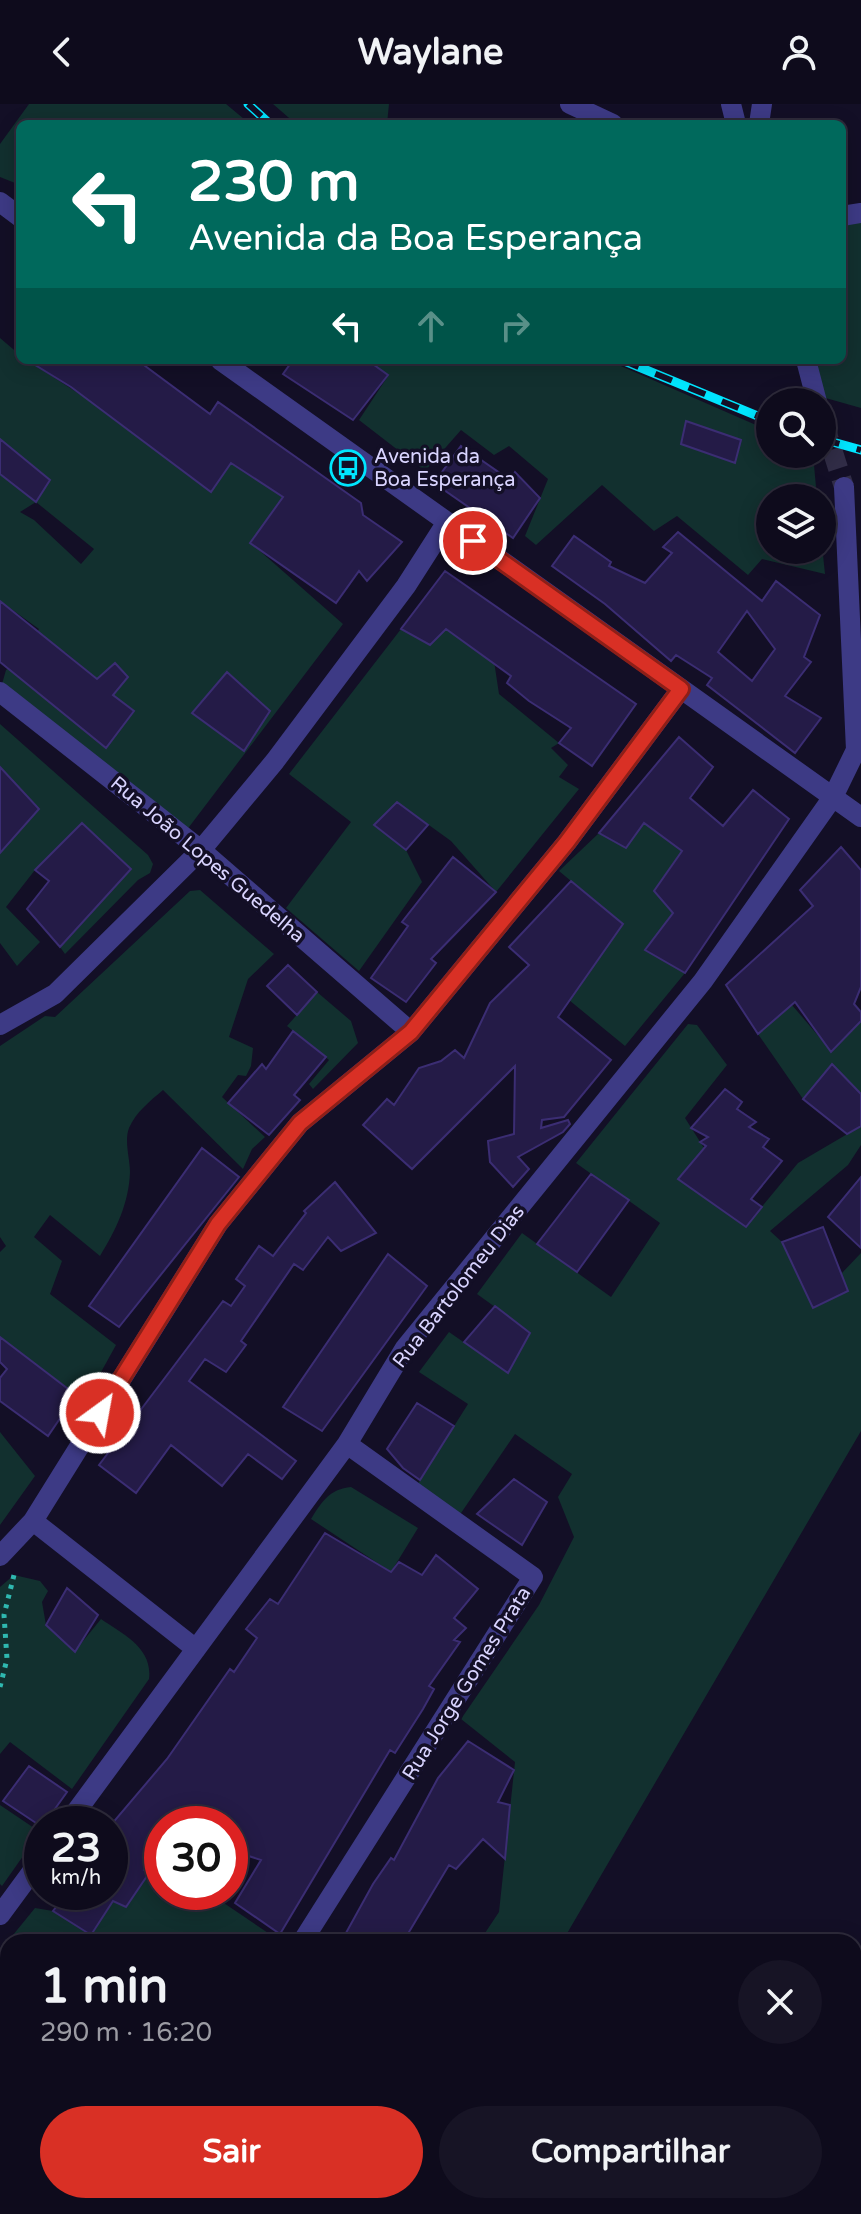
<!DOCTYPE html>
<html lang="pt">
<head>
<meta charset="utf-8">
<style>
	:root { --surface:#0e0b1c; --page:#171425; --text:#f1f3f6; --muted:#9b9ba3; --line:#2e2b3b; --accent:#d93025 }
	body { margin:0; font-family:"Varela Round",sans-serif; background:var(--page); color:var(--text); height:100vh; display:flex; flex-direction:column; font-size:30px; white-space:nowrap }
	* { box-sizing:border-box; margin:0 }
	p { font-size:26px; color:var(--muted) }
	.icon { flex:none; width:44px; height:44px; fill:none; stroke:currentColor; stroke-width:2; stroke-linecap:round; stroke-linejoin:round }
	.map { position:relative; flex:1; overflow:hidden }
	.drawer { position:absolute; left:0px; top:1830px; width:862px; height:280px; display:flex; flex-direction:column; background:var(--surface); border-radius:24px 24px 0 0; box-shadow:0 4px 20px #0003,0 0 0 2px var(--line) }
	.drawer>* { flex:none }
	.top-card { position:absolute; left:16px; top:16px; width:830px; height:244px; border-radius:12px; box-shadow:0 4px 20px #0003,0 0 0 2px var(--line); background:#00695c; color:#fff; overflow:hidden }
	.buttons { position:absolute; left:756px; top:284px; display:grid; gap:16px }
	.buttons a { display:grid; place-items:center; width:80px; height:80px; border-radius:50%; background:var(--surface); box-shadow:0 4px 20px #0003,0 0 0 2px var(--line); font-size:40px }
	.speed { position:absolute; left:24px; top:1702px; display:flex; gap:16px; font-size:40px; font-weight:700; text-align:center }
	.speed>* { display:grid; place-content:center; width:104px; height:104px; border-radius:50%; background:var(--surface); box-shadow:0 4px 20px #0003,0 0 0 2px var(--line); line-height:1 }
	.speed small { font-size:20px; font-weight:400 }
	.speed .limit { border:12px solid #d22; background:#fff; color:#111 }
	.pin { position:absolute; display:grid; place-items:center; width:68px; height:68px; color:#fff; margin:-34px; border:4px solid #fff; border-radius:50%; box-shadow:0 2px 8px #0007 }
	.me { position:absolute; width:88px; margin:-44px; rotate:32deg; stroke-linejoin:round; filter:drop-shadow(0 0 6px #0008) }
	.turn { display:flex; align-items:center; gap:28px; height:168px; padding:0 40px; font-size:36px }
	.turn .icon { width:104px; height:104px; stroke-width:2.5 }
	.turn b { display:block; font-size:56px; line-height:68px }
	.lanes { display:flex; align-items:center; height:76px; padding:0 40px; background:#0003; justify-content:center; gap:40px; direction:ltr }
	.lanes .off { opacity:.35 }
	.round { display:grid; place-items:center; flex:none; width:84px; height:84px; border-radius:42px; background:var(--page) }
	.overview { display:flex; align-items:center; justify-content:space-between; height:136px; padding:0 40px }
	h1 { font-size:48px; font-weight:800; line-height:60px }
	.cta { display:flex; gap:16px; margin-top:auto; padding:16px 40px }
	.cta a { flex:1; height:92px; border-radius:48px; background:var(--accent); color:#fff; font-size:32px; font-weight:800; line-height:92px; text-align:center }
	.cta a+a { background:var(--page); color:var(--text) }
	header { display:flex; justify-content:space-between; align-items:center; height:104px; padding:0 40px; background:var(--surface); font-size:36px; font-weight:800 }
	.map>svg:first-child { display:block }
	.green { fill:#12302f; fill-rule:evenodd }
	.building { fill:#241b47; stroke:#3b2d73; stroke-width:2; fill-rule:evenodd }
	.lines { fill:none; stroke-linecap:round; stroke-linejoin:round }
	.minor-tunnel { stroke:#312d47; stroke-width:20; stroke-dasharray:20 10; stroke-linecap:butt }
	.path { stroke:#2fb8b0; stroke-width:5; stroke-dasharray:4 6; stroke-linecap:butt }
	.minor { stroke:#3d3a85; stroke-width:20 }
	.rail-casing { stroke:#00e5ff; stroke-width:9 }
	.rail { stroke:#130f26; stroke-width:6; stroke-dasharray:18; stroke-linecap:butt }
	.route-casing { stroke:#8d1f18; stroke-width:20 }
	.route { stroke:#d93025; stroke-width:14 }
	.labels { text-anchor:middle; stroke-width:7; stroke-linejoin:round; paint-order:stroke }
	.poi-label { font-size:20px; fill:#d9d4ff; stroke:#130f26; text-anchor:start }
	.street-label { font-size:20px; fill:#d9d4ff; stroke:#130f26 }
</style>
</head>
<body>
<header><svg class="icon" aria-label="back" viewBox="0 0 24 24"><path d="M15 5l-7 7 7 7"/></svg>Waylane<svg class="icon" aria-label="person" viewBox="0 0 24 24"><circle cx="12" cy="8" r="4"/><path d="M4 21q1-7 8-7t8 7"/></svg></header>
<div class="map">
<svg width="861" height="2110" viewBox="0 0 861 2110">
	<rect width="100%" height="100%" fill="#130f26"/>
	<path class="green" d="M29 0H226L250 20H20V81L0 73V40Z
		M273 0H389L387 20H296Z
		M861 109V304L815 291 806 256H842V112Z
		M0 234 20 251V256H27L84 293 211 387 231 359 347 434 251 439 343 520 183 731 2 580 6 566 14 561 39 525 0 497V370L36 397 50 376 0 335ZM36 398 94 445 81 460 34 416 20 408ZM65 548 97 575 115 560 128 573 113 591 31 583Z
		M368 256H607L770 327V350H813L817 394H770V446H822V441L825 470 762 455 748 471 677 412 654 427 602 381 536 441 525 432 548 375 509 342 494 351 461 326 425 367 359 316 388 272Z
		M401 525 430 541 446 525 494 557 499 590 559 639 551 644 568 661 559 673 579 685 496 788 451 737 397 698 375 721 406 746 422 778 359 867 286 804 351 718 289 670Z
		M0 620 148 751 153 760 150 769 138 776 65 850 60 843 131 765 82 719 35 766 6 803 40 838 17 862 0 839Z
		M644 719 669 738 689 737 654 786 673 809 645 846 685 869 625 942 569 896 619 817 559 767 599 729 626 744Z
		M200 786 274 850 248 875 229 933 253 944 251 962 246 972 238 971 222 993 265 1033 252 1045 243 1065 163 986C150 997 136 1008 129 1024 124 1037 130 1055 130 1068 129 1099 116 1126 100 1152L50 1111 34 1133 62 1157 50 1190 116 1241 85 1297 0 1233V1148L6 1142 0 1133V942L45 912 55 913 190 787Z
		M317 888 351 917 358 939 313 985 309 980 329 956 287 922Z
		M792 901 832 948 861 917V990L832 961 803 995 758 930Z
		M688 920 697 921 727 961 685 1014 704 1044 678 1075 745 1123 798 1059 861 1022V1041L848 1061 770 1127 782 1138 813 1204 848 1187 841 1170 861 1149V1327L562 1838H479L499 1808 515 1658 461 1615 539 1501 574 1433 558 1393 572 1370 515 1330 459 1412 417 1381 468 1300 419 1268 449 1228 508 1269 530 1228 477 1190 522 1129 611 1193 660 1119 576 1059Z
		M0 1328 35 1372 0 1421Z
		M351 1383 418 1424 391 1468 311 1415C322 1397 330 1385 351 1383Z
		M14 1471 40 1477 48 1487 42 1498 46 1521 75 1547 101 1515C123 1530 153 1544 149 1575L72 1685 10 1638 0 1650V1483Z
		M0 1701 40 1728 2 1782 0 1780Z
		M115 1727 162 1759V1788H194L206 1795 209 1789 274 1833 271 1838H8V1907L0 1902V1847L35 1804 53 1807 91 1831 113 1797 127 1802 148 1769 110 1742Z
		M39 2102H105L117 2110H34Z
		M304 2102H408L403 2110H306L302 2108Z"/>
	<path class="building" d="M27 256H137L210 310 218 298 361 399 363 411 402 438 367 477 359 467 336 499 250 439 283 393 231 359 211 388 71 283Z
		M293 256H367L388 271 353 316 283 270Z
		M686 317 741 336 735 359 681 340Z
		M0 335 50 376 36 398 0 370Z
		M461 342 510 376 515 368 540 394 513 434 434 379Z
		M678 428 762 497 776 477 820 511 804 553 811 558 785 592 821 614 795 649 707 581 712 574 676 551 671 557 605 500 552 462 574 432 611 458 609 462 645 479 672 449 663 443ZM747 507 775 545 752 577 718 548Z
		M445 467 636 600 592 662 559 639 571 624 529 597 507 579 511 572 446 525 430 541 401 525Z
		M0 497 97 575 115 559 128 573 113 591 134 607 106 644 0 558Z
		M227 568 270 607 244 647 192 609Z
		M679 633 713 663 690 694 723 722 753 686 789 715 685 869 645 846 673 809 654 787 682 747 644 719 626 744 599 729Z
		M0 663 39 705 0 749Z
		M397 698 428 721 406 746 374 721Z
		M82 719 131 765 60 843 27 805 49 777 35 766Z
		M841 743 861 766V883L854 900 861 908V917L831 948 795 898 758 930 726 881 813 802 800 786Z
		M453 753 496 788 431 855 436 859 406 898 371 874 408 822 402 818Z
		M571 777 623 820 558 913 611 956 564 1013 542 1016 541 1024 568 1016 570 1020 563 1028 518 1053 529 1065 513 1083 490 1058 488 1037 514 1030 515 962 412 1065 363 1021 387 995 394 1001 419 964 441 957 455 946 464 954 490 899 529 861 509 843Z
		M288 861 317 888 297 911 267 882Z
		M293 927 326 953 294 991 300 996 269 1031 228 999 262 960 266 965Z
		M832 960 861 990V1022L847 1030 803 995Z
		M725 985 742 998 737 1005 756 1018 749 1023 769 1035 763 1043 782 1057 751 1095 762 1103 746 1123 678 1075 706 1042 700 1038 708 1033 691 1024Z
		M202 1044 239 1073 119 1223 89 1202Z
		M591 1070 629 1096 577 1168 537 1140Z
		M861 1073V1144L828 1113Z
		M335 1078 376 1129 341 1147 328 1133 303 1166 294 1160 241 1237 246 1241 226 1268 205 1255 189 1277 296 1357 282 1375 248 1350 222 1382 171 1341 136 1389 99 1361 223 1197 231 1202 245 1182 236 1175 259 1142 273 1152 306 1109 304 1107Z
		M823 1123 848 1187 813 1204 782 1138Z
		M388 1150 427 1182 322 1327 283 1303Z
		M495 1202 530 1229 508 1269 464 1238Z
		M0 1233 76 1291 48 1332 0 1297V1274L7 1265 0 1258Z
		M417 1299 454 1322 420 1376 403 1364 387 1345Z
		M514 1375 547 1398 522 1441 477 1410Z
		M325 1429 391 1468 399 1458 422 1471 436 1451 478 1485 454 1514 466 1524 454 1536 460 1538 429 1582 434 1585 423 1605 395 1649 390 1646 280 1830 235 1799 261 1756 230 1746V1720H162V1741L144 1766 149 1769 126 1803 113 1797 91 1831 53 1807 68 1788H110V1722L167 1655 230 1565 234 1568 257 1534 246 1525 270 1495 278 1500Z
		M67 1484 98 1511 75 1548 46 1521Z
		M468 1637 514 1666 498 1698 510 1701 505 1755 483 1735 456 1765 449 1761 403 1838H341L373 1780 391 1754 394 1756 438 1674Z
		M29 1662 67 1688 42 1723 3 1697Z"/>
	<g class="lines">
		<path class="minor-tunnel" d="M823 317 844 383"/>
		<path class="path" d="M0 1583 7 1555 4 1511 14 1471 12 1468"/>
		<path class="minor" d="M570 0 613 20
			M731 0 736 20
			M759 20 762 0
			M0 98 20 113
			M842 112 861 109
			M220 256 861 713
			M806 256 817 298
			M822 315 823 317
			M0 588 201 746 411 928
			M0 921 55 890 201 746 275 657 406 482 447 418
			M33 1417 196 1545
			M0 1452 33 1417 218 1120 300 1019 411 928 567 738 681 585
			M67 1720 347 1340 405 1244 703 877 833 693 856 646 844 383
			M0 1811 42 1754
			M302 1838 533 1473 347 1340
			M146 2110 149 2102"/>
		<defs>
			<path id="rail" d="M248 0 270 20
				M622 256 770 317
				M822 335 861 346"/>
		</defs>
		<use href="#rail" class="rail-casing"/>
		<use href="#rail" class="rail"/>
	</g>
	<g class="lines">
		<defs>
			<path id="route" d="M100 1309 218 1120 300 1019 411 928 567 738 681 585 473 437"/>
		</defs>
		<use href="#route" class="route-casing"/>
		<use href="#route" class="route"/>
	</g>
	<defs>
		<symbol id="bus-ring" viewBox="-11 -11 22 22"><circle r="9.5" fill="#130f26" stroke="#00e5ff" stroke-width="1.5"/><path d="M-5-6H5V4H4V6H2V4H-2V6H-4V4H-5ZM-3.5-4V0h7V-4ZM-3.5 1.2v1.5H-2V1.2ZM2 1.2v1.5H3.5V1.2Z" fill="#00e5ff"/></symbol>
	</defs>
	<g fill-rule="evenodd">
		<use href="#bus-ring" x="328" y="344" width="40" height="40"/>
	</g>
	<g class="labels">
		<g class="poi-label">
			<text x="374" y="359">Avenida da<tspan x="374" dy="23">Boa Esperança</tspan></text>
		</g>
		<g class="street-label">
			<text transform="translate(208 755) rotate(40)" y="7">Rua João Lopes Guedelha</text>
			<text transform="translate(458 1182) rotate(-52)" y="7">Rua Bartolomeu Dias</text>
			<text transform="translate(466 1579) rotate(-58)" y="7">Rua Jorge Gomes Prata</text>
		</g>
	</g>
</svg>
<div class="buttons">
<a><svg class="icon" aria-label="search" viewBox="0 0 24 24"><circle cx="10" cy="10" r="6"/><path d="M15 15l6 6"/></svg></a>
<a><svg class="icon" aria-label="layers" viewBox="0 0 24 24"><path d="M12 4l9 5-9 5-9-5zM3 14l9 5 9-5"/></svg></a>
</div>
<div class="speed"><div>23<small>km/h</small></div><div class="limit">30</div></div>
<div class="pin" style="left:473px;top:437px;background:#d93025"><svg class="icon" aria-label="arrive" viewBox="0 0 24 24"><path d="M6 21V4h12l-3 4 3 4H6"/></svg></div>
<svg class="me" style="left:100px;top:1309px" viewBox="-20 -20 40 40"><circle r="17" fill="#d93025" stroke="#fff" stroke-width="3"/><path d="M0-11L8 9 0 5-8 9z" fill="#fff"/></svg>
<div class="top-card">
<div class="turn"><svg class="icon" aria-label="left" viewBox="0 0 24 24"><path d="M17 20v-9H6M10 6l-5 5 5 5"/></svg><div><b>230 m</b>Avenida da Boa Esperança</div></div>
<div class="lanes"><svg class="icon" aria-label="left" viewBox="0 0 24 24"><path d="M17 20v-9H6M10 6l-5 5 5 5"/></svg><svg class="icon off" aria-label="ahead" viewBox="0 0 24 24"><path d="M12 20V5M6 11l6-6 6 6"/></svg><svg class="icon off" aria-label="right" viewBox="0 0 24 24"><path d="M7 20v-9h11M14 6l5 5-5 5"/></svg></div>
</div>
<section class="drawer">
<div class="overview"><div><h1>1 min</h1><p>290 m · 16:20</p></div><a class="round"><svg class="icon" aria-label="close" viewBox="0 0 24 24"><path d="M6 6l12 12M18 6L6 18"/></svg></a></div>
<div class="cta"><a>Sair</a><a>Compartilhar</a></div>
</section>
</div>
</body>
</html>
